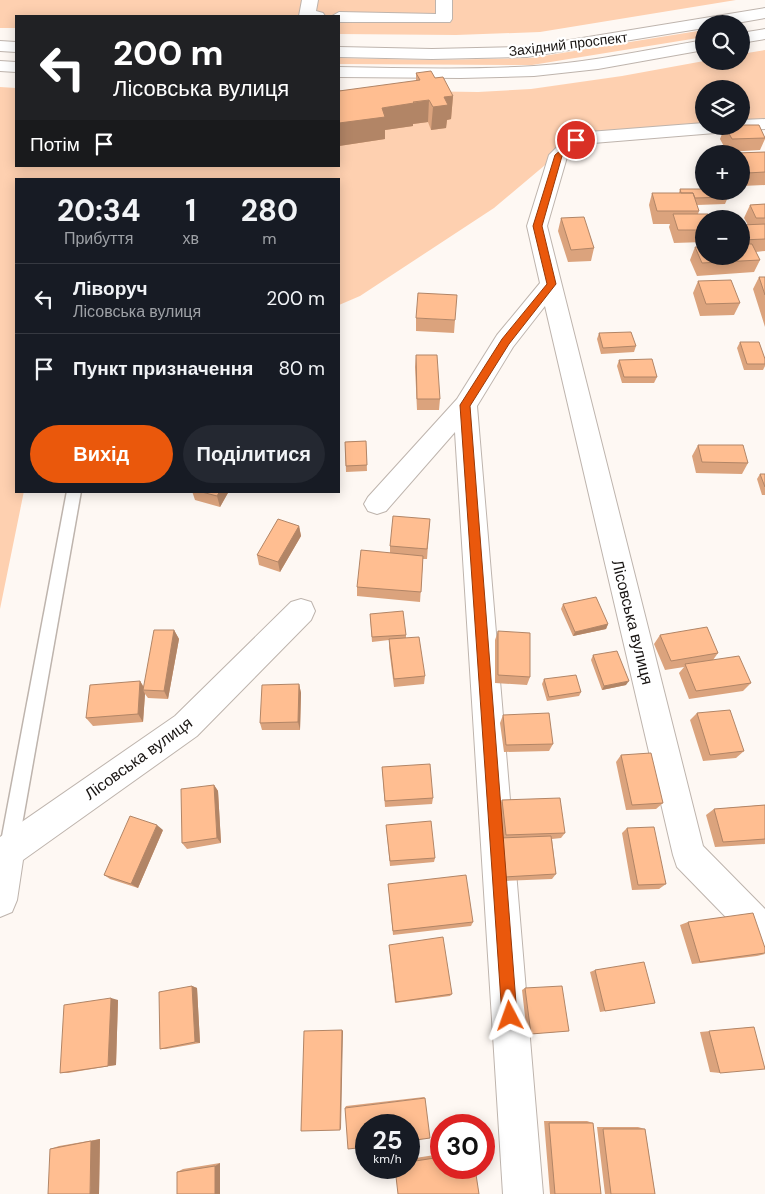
<!DOCTYPE html>
<html lang="uk">
<head>
<meta charset="utf-8">
<style>
	:root { --surface:#171b24; --page:#242831; --text:#f1f3f6; --muted:#9ea1a6; --line:#363941; --accent:#ea580c }
	body { margin:0; font-family:"DM Sans",sans-serif; background:var(--page); color:var(--text); height:100vh; display:flex; flex-direction:column; font-size:19px; white-space:nowrap }
	* { box-sizing:border-box; margin:0 }
	p { font-size:16px; color:var(--muted) }
	.icon { flex:none; width:28px; height:28px; fill:none; stroke:currentColor; stroke-width:2; stroke-linecap:round; stroke-linejoin:round }
	.map { position:relative; flex:1; overflow:hidden }
	.drawer { position:absolute; left:15px; top:178px; width:325px; height:315px; display:flex; flex-direction:column; background:var(--surface); border-radius:0px; box-shadow:0 2px 12px #0003 }
	.drawer>* { flex:none }
	.guide { position:absolute; left:15px; top:15px; width:325px; height:152px; border-radius:0px; box-shadow:0 2px 12px #0003; background:#202124; color:#fff; overflow:hidden }
	.fabs { position:absolute; left:695px; top:15px; display:grid; gap:10px }
	.fabs a { display:grid; place-items:center; width:55px; height:55px; border-radius:50%; background:var(--surface); box-shadow:0 2px 12px #0003; font-size:25px }
	.speed { position:absolute; left:355px; top:1114px; display:flex; gap:10px; font-size:25px; font-weight:700; text-align:center }
	.speed>* { display:grid; place-content:center; width:65px; height:65px; border-radius:50%; background:var(--surface); box-shadow:0 2px 12px #0003; line-height:1 }
	.speed small { font-size:12px; font-weight:400 }
	.speed .limit { border:8px solid #d22; background:#fff; color:#111 }
	.pin { position:absolute; display:grid; place-items:center; width:42px; height:42px; color:#fff; margin:-21px; border:2px solid #fff; border-radius:50%; box-shadow:0 1px 5px #0007 }
	.me { position:absolute; width:55px; margin:-28px; rotate:356deg; stroke-linejoin:round; filter:drop-shadow(0 0 4px #0008) }
	.turn { display:flex; align-items:center; gap:18px; height:105px; padding:0 15px; font-size:22px }
	.turn .icon { width:65px; height:65px; stroke-width:2.5 }
	.turn b { display:block; font-size:35px; line-height:42px }
	.then { display:flex; align-items:center; height:48px; padding:0 15px; background:#0003; gap:10px; font-size:19px }
	.eta { display:flex; justify-content:space-evenly; align-items:center; height:85px; text-align:center }
	.eta b { font-size:30px; font-weight:700; line-height:35px }
	.primary-button { display:flex; gap:10px; margin-top:auto; padding:10px 15px }
	.primary-button a { flex:1; height:58px; border-radius:30px; background:var(--accent); color:#fff; font-size:20px; font-weight:700; line-height:58px; text-align:center }
	.primary-button a+a { background:var(--page); color:var(--text) }
	ul { padding:0; list-style:none }
	li { display:flex; align-items:center; gap:15px; height:70px; padding:0 15px; border-top:1px solid var(--line) }
	li div { flex:1 }
	li b { display:block; font-size:19px }
	li em { font-style:normal }
	.map>svg:first-child { display:block }
	.green { fill:#fed0b0; fill-rule:evenodd }
	.lines { fill:none; stroke-linecap:round; stroke-linejoin:round }
	.lane-casing { stroke:#beb4ad; stroke-width:3 }
	.street-casing { stroke:#beb4ad; stroke-width:2 }
	.secondary-casing { stroke:#beb4ad; stroke-width:2 }
	.lane { fill:#fff; fill-rule:evenodd }
	.street { fill:#fff; fill-rule:evenodd }
	.secondary { fill:#fff; fill-rule:evenodd }
	.wall { fill:#dba37d }
	.shaded-wall { fill:#b28566 }
	.building { fill:#ffbe91; stroke:#b28566 }
	.route { fill:#ea580c; stroke:#983908 }
	.labels { text-anchor:middle; stroke-width:4.5; stroke-linejoin:round; paint-order:stroke }
	.far-street-label { font-size:14px; fill:#191513; stroke:#fff }
	.street-label { font-size:16px; fill:#191513; stroke:#fff }
</style>
</head>
<body>
<div class="map">
<svg width="765" height="1194" viewBox="0 0 765 1194">
	<rect width="100%" height="100%" fill="#fef8f3"/>
	<path class="green" d="M0 0H736L540 32 456 35 339 34V16H16V28H0Z
		M704 30V37L532 65 339 64V58L432 60 531 58Z
		M765 50V124L576 139 494 208 360 296 339 305V179H16V491H24L0 609V87L16 88V166H339V90L478 92 531 89 622 76 704 61H741V54ZM704 89H741V126H704Z"/>
	<g class="lines">
		<defs>
			<path id="lane" d="M67 491H81L18 847 15 853 9 856 3 853 0 847Z"/>
			<path id="street" d="M302 0H318L316 11 323 13 325 16H299Z
				M436 0H452V19L450 22H339V16H332L339 12 436 14Z
				M765 119V129L581 144 567 157 547 226 703 846 765 909V950L753 945 677 867 673 855 545 306 513 347 477 406 543 1194H503L455 432 386 511 377 514 368 511 364 504 368 497 457 399 497 335 540 283 527 226 549 155 569 135 576 133 704 123V126H741V120Z
				M301 599 311 602 315 611 311 620 197 736 23 860 17 900 12 912 0 917V837L175 716 291 602Z"/>
			<path id="secondary" d="M765 8V18L731 24H704V28L527 57 432 59 339 57V47L432 49 527 47Z
				M765 29V39L741 43V33Z
				M704 40V50L598 69 534 76 461 78 339 77V67C404 68 469 70 534 66 591 62 647 50 704 40Z
				M0 41 16 42V52L0 51Z
				M0 61 16 62V72L0 71Z"/>
		</defs>
		<use href="#lane" class="lane-casing"/>
		<use href="#street" class="street-casing"/>
		<use href="#secondary" class="secondary-casing"/>
		<use href="#lane" class="lane"/>
		<use href="#street" class="street"/>
		<use href="#secondary" class="secondary"/>
	</g>
	<path class="wall" d="M416 73 435 78 453 96 451 119 447 120 446 128 431 130 428 122 413 124V126L385 130V139L339 146 416 81Z
		M725 126 765 137V139L760 150 727 152 720 139Z
		M765 152V185L742 186 741 184V154H737V153Z
		M680 189 728 197 725 204 697 205 699 211 698 214 704 219V242L674 243 669 227 670 224H653L649 205 652 193H679Z
		M765 204V251L756 252 760 260 754 272 697 276 690 260 695 247 741 256V225H748L744 218 750 205Z
		M561 218 594 248 591 261 568 262 558 231Z
		M759 277H765V327L753 289Z
		M698 281 740 303 734 315 700 316 693 293Z
		M416 318 455 320 454 333 416 331Z
		M599 333 636 346 634 352 601 354 597 339Z
		M740 342 765 359V366L763 370H744L737 348Z
		M416 355 440 399 439 410H417L415 367Z
		M619 360 657 377 654 383H622L617 366Z
		M366 441 367 471 346 472 345 442Z
		M698 445 748 463 742 474 696 473 692 456Z
		M760 474H765V495H762L757 479Z
		M192 491H229L220 507 195 500Z
		M430 519 427 559H423L420 602 357 596V587L390 553V546Z
		M299 526 301 536 280 572 259 565 257 555Z
		M563 604 608 624 606 629 573 636 561 609Z
		M370 614 406 635V638L425 676 424 684 394 687 389 648V640L372 642Z
		M174 630 179 639 168 699 148 698 145 694 143 722 93 726 86 718 140 681 144 687Z
		M498 631 530 677 527 685 495 683V640Z
		M660 635 718 653 713 660 751 683 743 691 689 699 679 673 684 667 665 670 654 644Z
		M593 655 626 685 602 690 591 660Z
		M544 679 581 692 579 696 547 701 542 684Z
		M299 684 301 693 300 730H262L260 723Z
		M697 713 744 751 736 758 703 761 690 720Z
		M503 715 553 744 549 751 504 752 500 723Z
		M621 755 663 803 656 809 626 810 616 762Z
		M382 767 433 798 432 804 385 807Z
		M214 785 218 791 221 843 187 849 182 843Z
		M502 800 565 833 561 838 552 839 556 874 552 879 501 881 497 843 500 838H502L499 806Z
		M765 805V844L715 847 706 815 714 809Z
		M386 825 435 858 434 862 390 866Z
		M627 828 666 884 659 889 632 890 622 833Z
		M163 830 138 888 110 879 104 875Z
		M388 884 473 922 471 926 393 935Z
		M688 922 765 954 757 956 692 964 680 925Z
		M389 945 452 994 450 996 395 1003Z
		M595 970 655 1003 600 1012 590 972Z
		M192 986 197 988 200 1043 166 1049H160Z
		M525 988 569 1031 527 1034 522 990Z
		M118 1000 116 1065 68 1073H60Z
		M754 1027 720 1073 710 1072 700 1032Z
		M424 1097 425 1098 345 1108 346 1106Z
		M544 1121H587L593 1123 601 1194H550Z
		M597 1127H638L645 1129 655 1194H605Z
		M100 1139 99 1194 50 1149 59 1146Z
		M441 1154V1168H409V1159Z
		M220 1163V1194L177 1172 183 1169Z"/>
	<path class="shaded-wall" d="M453 96 451 119 447 120 446 128 431 130 433 107 444 97Z
		M429 100 428 122 413 124V126L385 130V139L339 146V123L382 108Z
		M220 491H229L220 507 217 496Z
		M299 526 301 536 280 572 278 562Z
		M608 624 606 629 573 636 575 632Z
		M174 630 179 639 168 699 164 691Z
		M140 681 145 690H143L145 694 143 722 138 714Z
		M629 681 626 685 602 690 604 686Z
		M299 684 301 693 300 730 298 722Z
		M214 785 218 791 221 843 217 838Z
		M157 825 163 830 138 888 131 884Z
		M192 986 197 988 200 1043 195 1042Z
		M111 998 118 1000 116 1065 108 1066Z
		M342 1030 343 1031 341 1128 340 1130Z
		M100 1139 99 1194H90L91 1141Z
		M220 1163V1194H215V1166Z"/>
	<path class="building" d="M431 71 435 78 443 77 453 96 444 97 448 105 433 107 429 100 413 102 414 103 382 108 385 117 339 123V91L420 80 416 73Z
		M741 125H759L765 138 732 139 725 126H741Z
		M765 152V172L747 173 741 161V154L737 153Z
		M680 189H704V191H725L728 197 695 198 693 193H681Z
		M652 193H693L699 211H657Z
		M765 204V218H756L750 205Z
		M673 214H708L710 219H704V230H678Z
		M584 217 594 248 571 250 561 218Z
		M765 224V239L741 240V225Z
		M741 244H752L760 260 702 263 695 247H704V256H741Z
		M759 277H765V295Z
		M731 280 740 303 706 304 698 281Z
		M418 293 457 295 455 320 416 318Z
		M631 332 636 346 603 348 599 333Z
		M740 342H759L765 359V364H747Z
		M416 355H437L440 399H417Z
		M652 359 657 377H624L619 360Z
		M366 441 367 465 346 466 345 442Z
		M698 445H743L748 463 702 462Z
		M760 474H765V487Z
		M198 491H220L217 496Z
		M393 516 430 519 427 549 390 546Z
		M278 519 299 526 278 562 257 555Z
		M361 550 423 556 421 592 357 587Z
		M596 597 608 624 575 632 563 604Z
		M403 611 406 635 372 637 370 614Z
		M707 627 718 653 671 661 660 635Z
		M154 630H174L164 691 143 690Z
		M498 631 530 633V677L498 675Z
		M419 637 425 676 394 679 389 639Z
		M617 651 629 681 604 686 593 655Z
		M739 656 751 683 696 691 685 664Z
		M576 675 581 692 549 697 544 679Z
		M140 681 138 714 86 718 90 685Z
		M299 684 298 722 260 723 262 685Z
		M730 710 744 751 710 755 697 713Z
		M549 713 553 744 506 745 503 715Z
		M651 753 663 803 632 805 621 755Z
		M430 764 433 798 385 801 382 767Z
		M214 785 217 838 182 843 181 789Z
		M560 798 565 833 506 835 502 800Z
		M765 805V839L723 842 714 809Z
		M130 816 157 825 131 884 104 875Z
		M431 821 435 858 390 861 386 825Z
		M654 827 666 884 638 885 627 828Z
		M551 836 556 874 504 877 500 838Z
		M466 875 473 922 393 931 388 884Z
		M753 913 765 948V953L700 962 688 922Z
		M443 937 452 994 396 1002 389 945Z
		M644 962 655 1003 605 1011 595 970Z
		M192 986 195 1042 160 1049 159 992Z
		M562 986 569 1031 531 1034 525 988Z
		M111 998 108 1066 60 1073 64 1005Z
		M754 1027 765 1069 720 1073 709 1031Z
		M342 1030 340 1130 301 1131 304 1031Z
		M425 1098 430 1138 409 1141V1125H366V1147L348 1149 345 1108Z
		M549 1123H593L601 1194H555Z
		M603 1129H645L655 1194H611Z
		M91 1141 90 1194H48L50 1149Z
		M441 1157V1168H475L479 1194H398L395 1168H409V1162Z
		M215 1166V1194H177V1172Z"/>
	<path class="route" d="M576 137 580 140 579 141 562 156 542 226 556 284 509 344 470 406 517 1016 515 1022 510 1024 504 1022 502 1016 460 405 502 339 547 284 533 226 555 155Z"/>
	<g class="labels">
		<g class="far-street-label">
			<text transform="translate(568 44) rotate(-7)" y="5">Західний проспект</text>
		</g>
		<g class="street-label">
			<text transform="translate(633 622) rotate(76)" y="6">Лісовська вулиця</text>
			<text transform="translate(138 758) rotate(-36)" y="6">Лісовська вулиця</text>
		</g>
	</g>
</svg>
<div class="fabs">
<a><svg class="icon" aria-label="search" viewBox="0 0 24 24"><circle cx="10" cy="10" r="6"/><path d="M15 15l6 6"/></svg></a>
<a><svg class="icon" aria-label="layers" viewBox="0 0 24 24"><path d="M12 4l9 5-9 5-9-5zM3 14l9 5 9-5"/></svg></a>
<a>+</a>
<a>−</a>
</div>
<div class="speed"><div>25<small>km/h</small></div><div class="limit">30</div></div>
<div class="pin" style="left:576px;top:140px;background:#d93025"><svg class="icon" aria-label="arrive" viewBox="0 0 24 24"><path d="M6 21V4h12l-3 4 3 4H6"/></svg></div>
<svg class="me" style="left:510px;top:1016px" viewBox="-20 -20 40 40"><path d="M0-17L14 15 0 8-14 15z" fill="#ea580c" stroke="#fff" stroke-width="4"/></svg>
<div class="guide">
<div class="turn"><svg class="icon" aria-label="left" viewBox="0 0 24 24"><path d="M17 20v-9H6M10 6l-5 5 5 5"/></svg><div><b>200 m</b>Лісовська вулиця</div></div>
<div class="then">Потім<svg class="icon" aria-label="arrive" viewBox="0 0 24 24"><path d="M6 21V4h12l-3 4 3 4H6"/></svg></div>
</div>
<section class="drawer">
<div class="eta">
<div><b>20:34</b><p>Прибуття</p></div>
<div><b>1</b><p>хв</p></div>
<div><b>280</b><p>m</p></div>
</div>
<ul>
<li><svg class="icon" aria-label="left" viewBox="0 0 24 24"><path d="M17 20v-9H6M10 6l-5 5 5 5"/></svg><div><b>Ліворуч</b><p>Лісовська вулиця</p></div><em>200 m</em></li>
<li><svg class="icon" aria-label="arrive" viewBox="0 0 24 24"><path d="M6 21V4h12l-3 4 3 4H6"/></svg><div><b>Пункт призначення</b></div><em>80 m</em></li>
</ul>
<div class="primary-button"><a>Вихід</a><a>Поділитися</a></div>
</section>
</div>
</body>
</html>
